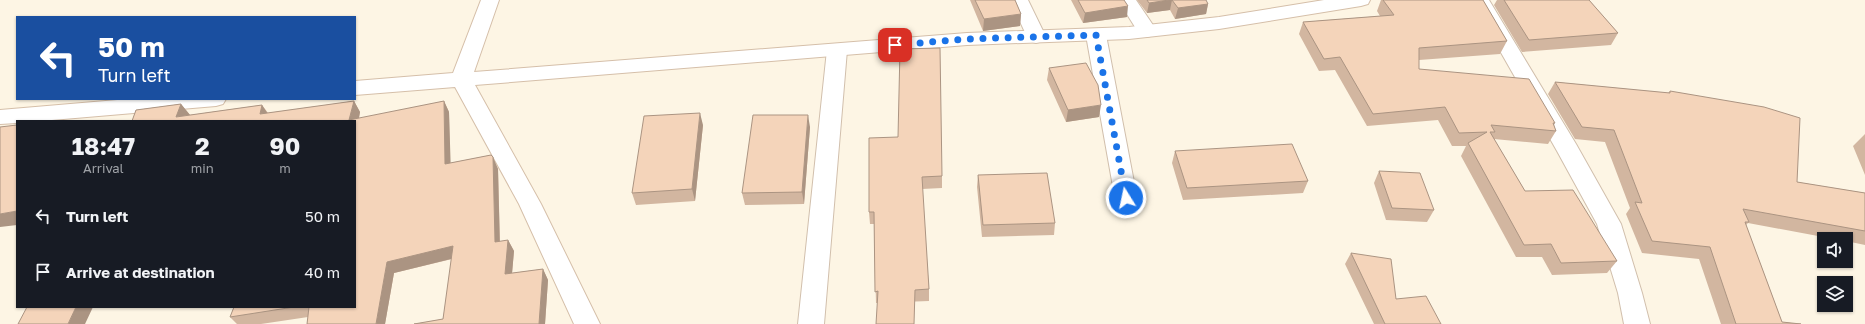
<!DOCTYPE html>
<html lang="en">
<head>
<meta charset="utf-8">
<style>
	:root { --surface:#171b24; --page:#20242c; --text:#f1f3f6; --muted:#9ea1a6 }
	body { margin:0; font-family:"Golos Text",sans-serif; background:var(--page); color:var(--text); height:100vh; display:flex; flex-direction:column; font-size:15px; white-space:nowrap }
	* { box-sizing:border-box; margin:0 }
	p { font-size:13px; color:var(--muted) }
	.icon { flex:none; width:22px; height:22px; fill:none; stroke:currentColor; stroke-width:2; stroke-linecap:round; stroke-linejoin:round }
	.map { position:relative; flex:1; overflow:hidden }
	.side { position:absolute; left:16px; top:120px; width:340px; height:188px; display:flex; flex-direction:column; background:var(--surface); border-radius:0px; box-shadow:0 1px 3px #0004 }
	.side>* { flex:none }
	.guide { position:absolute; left:16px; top:16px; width:340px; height:84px; border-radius:0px; box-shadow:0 1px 3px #0004; background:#1a4fa0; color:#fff; overflow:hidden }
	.tools { position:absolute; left:1817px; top:232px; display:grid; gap:8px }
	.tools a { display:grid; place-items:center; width:36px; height:36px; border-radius:0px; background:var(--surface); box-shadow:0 1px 3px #0004; font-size:20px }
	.pin { position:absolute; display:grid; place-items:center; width:34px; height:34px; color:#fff; margin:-17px; border-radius:8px; box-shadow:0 2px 6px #0006 }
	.me { position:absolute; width:44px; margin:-22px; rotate:350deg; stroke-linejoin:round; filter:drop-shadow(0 0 3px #0008) }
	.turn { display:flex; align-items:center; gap:14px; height:84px; padding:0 16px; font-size:18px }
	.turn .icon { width:52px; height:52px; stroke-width:2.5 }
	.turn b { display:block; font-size:28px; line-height:34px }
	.eta { display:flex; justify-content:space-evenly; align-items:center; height:68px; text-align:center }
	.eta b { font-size:24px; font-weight:700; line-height:28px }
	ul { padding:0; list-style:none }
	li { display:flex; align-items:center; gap:12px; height:56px; padding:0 16px }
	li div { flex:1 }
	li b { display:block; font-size:15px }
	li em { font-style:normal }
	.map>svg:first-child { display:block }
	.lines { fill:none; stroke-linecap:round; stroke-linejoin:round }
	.street-casing { stroke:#d1bfac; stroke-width:2 }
	.secondary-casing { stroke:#d5bfa9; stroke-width:2 }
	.street { fill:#fff; fill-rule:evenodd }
	.secondary { fill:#fff; fill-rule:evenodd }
	.wall { fill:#d2b6a0 }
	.shaded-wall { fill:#ab9482 }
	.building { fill:#f4d4ba; stroke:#ab9482 }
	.route { stroke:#1a73e8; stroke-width:7; stroke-dasharray:0 12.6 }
</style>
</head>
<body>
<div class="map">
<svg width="1865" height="324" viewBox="0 0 1865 324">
	<rect width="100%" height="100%" fill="#fdf5e4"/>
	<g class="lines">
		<defs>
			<path id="street" d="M1010 0H1028L1046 37 1043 41 1036 43 1029 41Z
				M1118 0H1136L1157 31 1154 35 1147 37 1140 35Z
				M1471 0H1489L1576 144 1621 224 1642 293 1650 324H1624L1618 293 1597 224 1557 151Z
				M1096 29 1103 31 1106 35 1137 198 1134 204 1126 207 1118 204 1115 198 1086 35 1089 31Z
				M837 44 844 45 847 50 824 324H798L827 50 830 45Z"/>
			<path id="secondary" d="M481 0H499L474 72 967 33 1129 27 1219 17 1324 0H1370L1368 4 1361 6 1219 29 1129 39 967 45 475 85 541 204 600 324H574L519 204 455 87 355 95V81L453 73Z
				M129 99H226L223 104 216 106 40 121H17V123L0 124V110Z"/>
		</defs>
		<use href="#street" class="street-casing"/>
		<use href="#secondary" class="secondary-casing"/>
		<use href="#street" class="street"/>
		<use href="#secondary" class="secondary"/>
	</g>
	<path class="wall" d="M970 0H1015L1021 14 1020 26 983 31Z
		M1071 0H1124L1127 17 1083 23Z
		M1137 0H1206L1208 4 1206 14 1175 19 1170 10 1147 13Z
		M1381 0H1483L1507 41 1500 54 1419 60V69L1555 123 1554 125 1556 131 1548 144 1494 139 1525 191 1617 261 1607 273 1552 275 1542 257H1516L1461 156 1466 146H1452L1438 120 1367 126 1335 70 1319 71 1299 34 1303 22 1380 16 1377 11Z
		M1497 0H1589L1618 33 1611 45 1522 52 1494 5Z
		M1049 68 1099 117 1066 122 1047 80Z
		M1555 82 1668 93 1670 91 1797 182 1865 193V245L1846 241V239H1834L1748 223 1746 225 1782 322 1801 324H1721L1699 259 1642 253 1626 214 1630 208 1605 142 1575 139 1548 94Z
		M354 101 360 112 359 119 444 101 449 112 450 163 491 155 498 169 500 242 508 240 514 251 512 273 543 269 548 280 545 324H414L443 319 452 259 394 273 385 324H307L308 317 261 324H237L230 317 234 307H355V121H132L136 110 181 104 190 115 262 105 268 113Z
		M703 125 695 201 636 205 632 193Z
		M810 127 804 204 745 205 742 193Z
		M1865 134V175L1853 146Z
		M898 137 942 176V188L922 189 929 289V301L876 303 874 224H870L869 212Z
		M1175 151 1308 181 1303 193 1183 200 1172 163Z
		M1379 171 1434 210 1427 222 1386 220 1374 183Z
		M978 175 1055 223 1054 235 982 237 977 187Z
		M1351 253 1396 299 1441 324H1374L1345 264Z"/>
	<path class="shaded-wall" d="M1169 0H1172L1170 10 1147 13 1149 3Z
		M1208 4 1206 14 1175 19 1178 8Z
		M1128 6 1127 17 1083 23 1085 13Z
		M1021 14 1020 26 983 31 984 19Z
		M354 101 360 112 356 132 349 120Z
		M444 101 449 112 451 175 445 164Z
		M181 104 190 115 176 117Z
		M262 105 270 117 260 114Z
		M1101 105 1099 117 1066 122 1068 110Z
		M700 113 703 125 695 201 692 189Z
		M808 115 810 127 804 204 802 192Z
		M493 157 498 169 500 253 495 242Z
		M17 211V225L0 227V214Z
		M508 240 514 251 511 285 505 274Z
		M453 246 459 257 394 273 385 324H376L387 262Z
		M543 269 548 280 545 324H539Z
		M76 307H93L85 324H68Z"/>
	<path class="building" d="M975 0H1015L1021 14 984 19Z
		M1078 0H1124L1128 6 1085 13Z
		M1147 0H1169L1149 3Z
		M1172 0H1206L1208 4 1178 8Z
		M1383 0H1483L1507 41 1419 48V69L1529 79 1555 123H1553L1556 131 1491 125 1495 132H1490L1525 191 1573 190 1617 261 1561 263 1551 244 1524 245 1468 143 1487 132 1459 133 1445 107 1373 114 1340 57 1324 59 1303 22 1394 15Z
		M1504 0H1589L1618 33 1529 40Z
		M940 48 942 176 922 177 929 289 915 290 914 324H876L878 291 875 292 874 212H869V138L898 137 900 49Z
		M1086 63 1098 85 1101 105 1068 110 1049 68Z
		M1555 82 1670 93V91L1764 107 1800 118 1797 182 1865 193V231L1743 209 1749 222H1745L1782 322 1801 324H1736L1710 247 1652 241 1635 202 1642 203 1614 130 1582 127Z
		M354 101 349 120 444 101 445 164 491 155 493 157 495 242 508 240 505 274 543 269 539 324H414L443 319 453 246 387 262 376 324H307L309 307H355V121H132L136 110 181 104 176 117 262 105 260 114Z
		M700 113 692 189 632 193 644 116Z
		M753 115H808L802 192 742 193Z
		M17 125V211L0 214V127Z
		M1292 144 1308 181 1187 188 1175 151Z
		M1379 171 1420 173 1434 210 1392 208Z
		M1047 173 1055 223 983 225 978 175Z
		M1351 253 1391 259 1396 299 1426 296 1441 324H1385Z
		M27 307H76L68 324H18Z
		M234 307H294L230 317Z"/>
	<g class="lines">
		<path class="route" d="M895 45 967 39 1096 35 1126 198"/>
	</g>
</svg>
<div class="tools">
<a><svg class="icon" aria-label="sound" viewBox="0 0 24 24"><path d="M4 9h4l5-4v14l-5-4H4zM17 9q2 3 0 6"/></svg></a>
<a><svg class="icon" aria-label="layers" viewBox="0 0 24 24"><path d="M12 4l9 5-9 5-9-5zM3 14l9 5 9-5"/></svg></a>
</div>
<div class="pin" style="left:895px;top:45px;background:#d93025"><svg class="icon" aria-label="arrive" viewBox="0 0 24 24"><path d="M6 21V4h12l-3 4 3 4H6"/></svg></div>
<svg class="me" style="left:1126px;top:198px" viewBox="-20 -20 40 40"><circle r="17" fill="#1a73e8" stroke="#fff" stroke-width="3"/><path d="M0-11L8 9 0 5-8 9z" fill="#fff"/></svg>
<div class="guide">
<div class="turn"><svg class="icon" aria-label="left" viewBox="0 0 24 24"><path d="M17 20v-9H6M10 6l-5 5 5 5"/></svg><div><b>50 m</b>Turn left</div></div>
</div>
<section class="side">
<div class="eta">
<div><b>18:47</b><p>Arrival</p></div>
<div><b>2</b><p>min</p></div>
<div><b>90</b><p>m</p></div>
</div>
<ul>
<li><svg class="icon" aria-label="left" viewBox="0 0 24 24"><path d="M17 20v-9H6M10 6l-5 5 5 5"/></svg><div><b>Turn left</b></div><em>50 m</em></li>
<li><svg class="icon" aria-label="arrive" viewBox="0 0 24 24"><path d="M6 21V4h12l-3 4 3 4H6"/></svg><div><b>Arrive at destination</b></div><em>40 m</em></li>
</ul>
</section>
</div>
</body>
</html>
